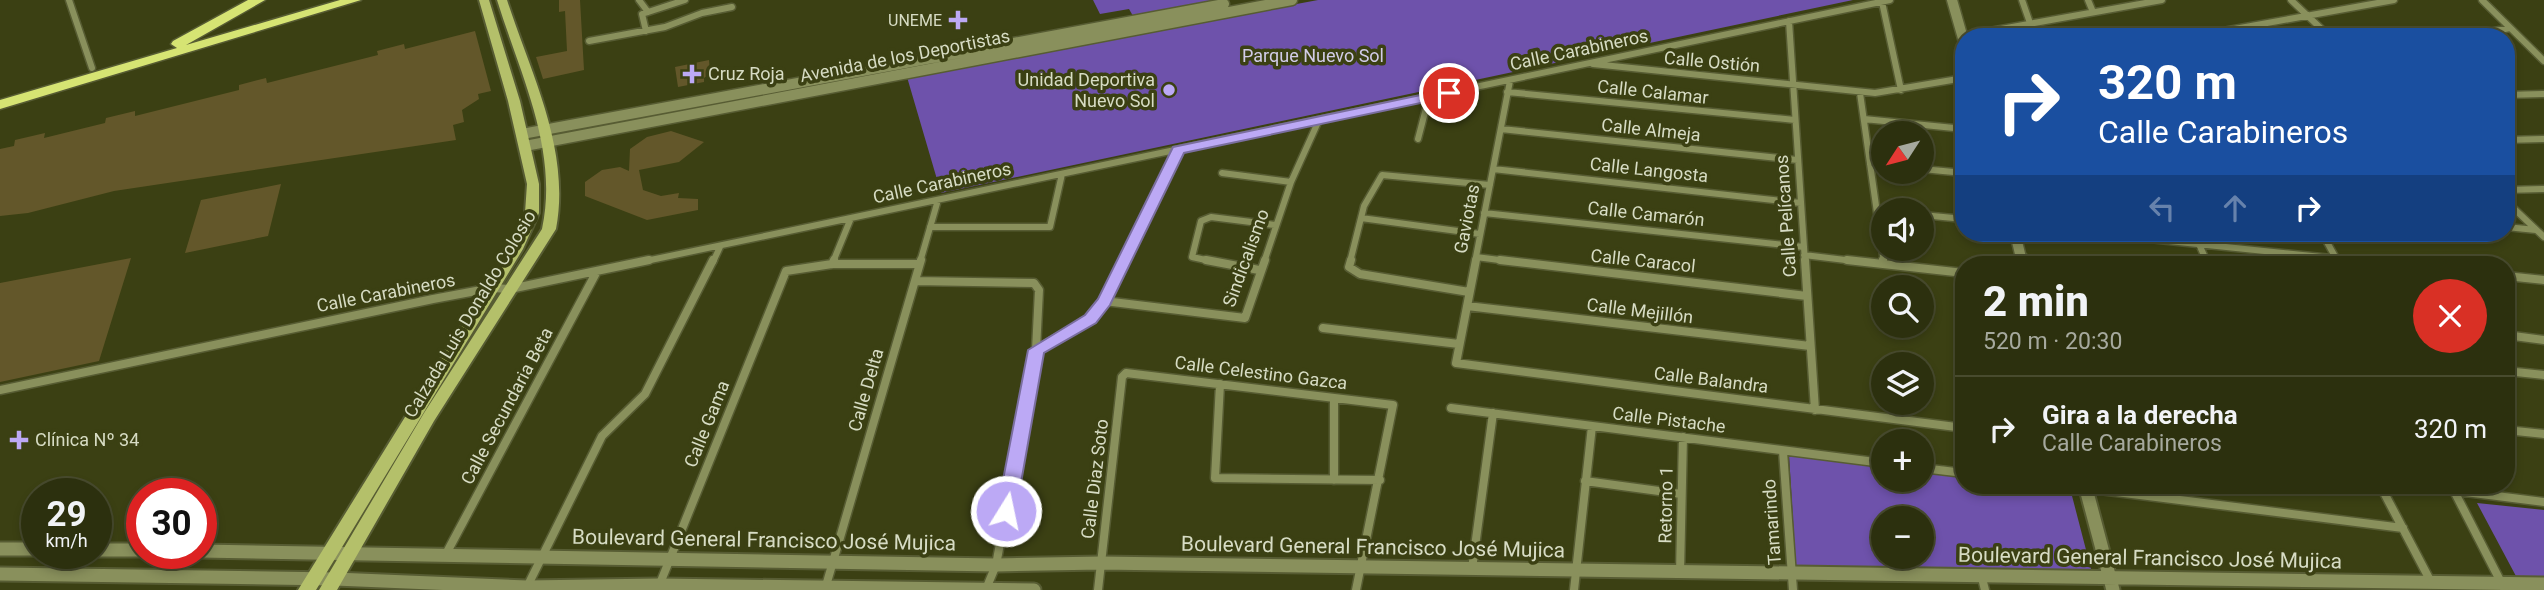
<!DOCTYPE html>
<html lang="es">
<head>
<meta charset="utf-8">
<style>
	:root { --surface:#2c300e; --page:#343817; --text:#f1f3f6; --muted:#a6a99e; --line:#484b2e }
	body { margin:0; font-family:Roboto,sans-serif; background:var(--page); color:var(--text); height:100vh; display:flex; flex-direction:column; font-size:26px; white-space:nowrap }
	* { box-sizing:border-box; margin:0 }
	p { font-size:23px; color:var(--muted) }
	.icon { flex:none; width:38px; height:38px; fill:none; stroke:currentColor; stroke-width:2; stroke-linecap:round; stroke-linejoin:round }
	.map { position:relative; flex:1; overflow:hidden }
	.sheet { position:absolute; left:1955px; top:256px; width:560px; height:238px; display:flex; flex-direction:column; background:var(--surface); border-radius:28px; box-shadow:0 4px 10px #0003,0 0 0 2px var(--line) }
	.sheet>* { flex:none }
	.top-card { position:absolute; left:1955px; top:28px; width:560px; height:214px; border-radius:28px; box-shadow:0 4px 10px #0003,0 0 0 2px var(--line); background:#1a4fa0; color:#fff; overflow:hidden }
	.needle { width:46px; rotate:234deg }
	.fabs { position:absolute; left:1871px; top:121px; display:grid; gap:14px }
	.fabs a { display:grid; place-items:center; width:63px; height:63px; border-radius:50%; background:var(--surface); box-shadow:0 4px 10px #0003,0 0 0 2px var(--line); font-size:35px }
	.speed { position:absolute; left:21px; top:478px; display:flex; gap:14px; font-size:35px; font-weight:700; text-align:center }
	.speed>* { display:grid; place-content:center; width:91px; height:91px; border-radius:50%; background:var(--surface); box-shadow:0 4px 10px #0003,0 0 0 2px var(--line); line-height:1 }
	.speed small { font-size:18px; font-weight:400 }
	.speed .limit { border:10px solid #d22; background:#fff; color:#111 }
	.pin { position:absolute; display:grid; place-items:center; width:60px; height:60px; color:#fff; margin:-30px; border:4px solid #fff; border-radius:50%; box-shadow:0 2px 7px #0007 }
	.me { position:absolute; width:77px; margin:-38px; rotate:10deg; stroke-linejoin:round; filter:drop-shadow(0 0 5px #0008) }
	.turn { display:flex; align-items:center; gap:24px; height:147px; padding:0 28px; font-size:32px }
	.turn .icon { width:91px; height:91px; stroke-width:2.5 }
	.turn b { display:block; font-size:49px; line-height:60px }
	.lanes { display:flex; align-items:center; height:66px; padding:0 28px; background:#0003; justify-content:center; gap:35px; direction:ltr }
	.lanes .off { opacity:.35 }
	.round { display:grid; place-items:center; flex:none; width:74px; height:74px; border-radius:37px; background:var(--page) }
	.overview { display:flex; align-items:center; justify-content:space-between; height:119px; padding:0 28px }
	h1 { font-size:42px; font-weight:800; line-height:52px }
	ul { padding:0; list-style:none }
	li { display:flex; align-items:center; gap:21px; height:105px; padding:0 28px; border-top:2px solid var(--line) }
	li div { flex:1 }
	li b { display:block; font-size:26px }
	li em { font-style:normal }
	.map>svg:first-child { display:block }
	.green { fill:#6e52ab; fill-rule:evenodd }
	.building { fill:#63572a }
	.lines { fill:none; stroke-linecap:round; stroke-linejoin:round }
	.minor-far1-casing { stroke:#575c33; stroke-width:9 }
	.minor-casing { stroke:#575c33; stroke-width:11 }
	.tertiary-far1-casing { stroke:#575c33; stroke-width:13 }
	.tertiary-casing { stroke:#575c33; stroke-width:17 }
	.secondary-casing { stroke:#575c33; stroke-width:4 }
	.primary-casing { stroke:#575c33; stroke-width:3 }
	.minor-far1 { stroke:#89905c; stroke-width:6 }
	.minor { stroke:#89905c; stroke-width:8 }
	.tertiary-far1 { stroke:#89905c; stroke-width:10 }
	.tertiary { stroke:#89905c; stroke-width:13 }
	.secondary { fill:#b4c06a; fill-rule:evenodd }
	.primary { fill:#d6e473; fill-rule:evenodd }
	.route { fill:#bca9f5; stroke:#7a6e9f; stroke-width:2 }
	.poi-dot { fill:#bca9f5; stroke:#3b4013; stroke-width:2.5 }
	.labels { text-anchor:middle; stroke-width:7; stroke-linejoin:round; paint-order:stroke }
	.far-poi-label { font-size:16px; fill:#d7dcc4; stroke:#3b4013; text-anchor:end }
	.street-label { font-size:18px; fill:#d7dcc4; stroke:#3b4013 }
	.park-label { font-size:18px; fill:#d2cce8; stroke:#3b4013 }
	.poi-label { font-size:18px; fill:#d7dcc4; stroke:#3b4013; text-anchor:start }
	.near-street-label { font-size:21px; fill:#d7dcc4; stroke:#3b4013 }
</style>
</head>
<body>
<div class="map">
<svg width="2544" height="590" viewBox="0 0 2544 590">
	<rect width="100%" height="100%" fill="#3b4013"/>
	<path class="green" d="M1093 0H1215V1L1133 16 1129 9 1100 14Z
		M1318 0H1853L941 193 907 77Z
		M1789 455 1883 467V480H1922V472L1963 478 1964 485H2014L2071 492 2091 569H1796ZM1883 518H1922V556H1883Z
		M2477 503 2544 510V577L2517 578Z"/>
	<path class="building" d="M559 0H580L584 70 543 79 536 57 567 51 565 11 559 12Z
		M475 31 491 91 478 94 479 99 462 110 464 122 453 125 456 140 114 191 28 213 0 216V149L14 146 15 140 45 133 44 138 105 123 106 118 135 111V116L239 90V85L266 78 267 83 378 55 377 51 404 44 405 49Z
		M709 60 710 73 704 78V82L678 87 675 67Z
		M671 131 704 142 679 162 639 170 643 190 661 196 679 193 678 198 698 199V210L647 220 585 196V182L602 170 620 167 629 171 630 149 647 137Z
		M281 184 268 236 185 253 201 200Z
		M131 258 99 361 0 382V283Z"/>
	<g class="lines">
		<defs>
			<path id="minor-far1" d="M69 0 92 68
				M639 0 648 12
				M2022 0 2030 23
				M2088 0 2093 12
				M2291 0 2330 37
				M2482 0 2544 61
				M1882 2 1901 90
				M1789 21 1805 262
				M646 31 642 14 685 0
				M1962 36 2162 0
				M2190 37 2394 0
				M2464 37 2510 28
				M589 41 665 27 702 13 732 7
				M1593 64 1875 93 1964 78
				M1507 92 1795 120
				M1860 93 1884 262
				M2506 95 2544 94
				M1864 119 1964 129
				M1501 129 1798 160
				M1418 139 1429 97
				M2506 140 2544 139
				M1870 164 1883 165
				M1493 169 1801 203
				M1922 169 1964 173
				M1222 173 1291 182
				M2506 190 2544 189
				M2506 201 2544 237
				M1484 213 1804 247
				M1922 215 1964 219
				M1361 218 1480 234
				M930 227H1050L1062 174
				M2506 227 2536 230
				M2092 233 2370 262
				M2194 233 2207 262
				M2322 233 2338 262
				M1804 255 1862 262
				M1476 257 1515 262
				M641 262 1890 0
				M713 262 720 247
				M833 262 851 218
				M920 262 938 200
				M1123 262 1178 150
				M1215 262 1192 257 1201 221 1211 217 1275 225
				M1264 262 1291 182 1319 120
				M1350 262 1364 206 1382 175 1490 185
				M1475 262 1510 81"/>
			<path id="minor" d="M1206 260 1259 270
				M1351 260 1349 267 1360 274 1469 292
				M1476 260 1456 363 1964 428
				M1500 260 1807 296
				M1805 260 1815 410
				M1847 260 1964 273
				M1883 260 1884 264
				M2206 260 2208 264
				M2337 260 2339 264
				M2353 260 2394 264
				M832 264 834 260
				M2506 276 2544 280
				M915 281 1034 283 1039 290 1036 350
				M1104 301 1245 318 1265 260
				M1467 306 1810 346
				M1323 328 1459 344
				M2506 335 2544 340
				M2506 371 2544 375
				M1220 384 1215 478 1380 480
				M0 390 433 299 492 288 510 289 649 260
				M1334 398V480
				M1451 408 1883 463
				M2506 430 2544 434
				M1783 451 1793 590
				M1922 468 1964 473
				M1585 481 1681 494
				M2060 485 2403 528
				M2380 485 2431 582
				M2410 485 2544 502
				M2451 485 2505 590
				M446 554 596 273
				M1472 569 1493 413
				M1680 573 1683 437
				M1982 578 1985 590
				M659 586 786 271 832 264H919
				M527 587 602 436 645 394 713 260
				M825 589 921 260
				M986 589 996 565 1036 350 1090 319 1104 301 1124 260
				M1098 590 1122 377 1126 373 1393 405 1356 590
				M1574 590 1592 426"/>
			<path id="tertiary-far1" d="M1952 0 1964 42
				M522 134 1224 4
				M525 146 1292 0
				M2015 233 2022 262"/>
			<path id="tertiary" d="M2022 260 2023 264
				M2085 485 2113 590
				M0 549H37
				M96 550H142
				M201 551 996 565 1101 563 2544 584
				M0 574 335 579 527 587 659 585 1034 590
				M168 576 186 553"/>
			<path id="secondary" d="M479 0H489L520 101 539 184V213L523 249 316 590H298L509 249 525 213 527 184 508 101Z
				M497 0H507C531 74 571 150 556 229L434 421 337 590H319L424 413 542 229C559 150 520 74 497 0Z"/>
			<path id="primary" d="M248 0H265L186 45 340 0H361L0 109V100L177 48 171 44 173 41Z"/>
		</defs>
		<use href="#minor-far1" class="minor-far1-casing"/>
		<use href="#minor" class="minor-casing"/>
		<use href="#tertiary-far1" class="tertiary-far1-casing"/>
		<use href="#tertiary" class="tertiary-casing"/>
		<use href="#secondary" class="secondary-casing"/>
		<use href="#primary" class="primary-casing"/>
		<use href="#minor-far1" class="minor-far1"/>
		<use href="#minor" class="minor"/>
		<use href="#tertiary-far1" class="tertiary-far1"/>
		<use href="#tertiary" class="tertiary"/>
		<use href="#secondary" class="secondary"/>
		<use href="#primary" class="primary"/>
	</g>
	<path class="route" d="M1449 89 1454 90V96L1184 153 1110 305 1096 323 1044 353 1016 511 1013 516H1000L997 511 1028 350 1085 315 1098 299 1173 147Z"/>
	<g class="poi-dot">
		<path d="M954.5 9.5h7v7h7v7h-7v7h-7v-7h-7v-7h7z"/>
		<path d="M688.5 63.5h7v7h7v7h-7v7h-7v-7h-7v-7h7z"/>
		<circle cx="1169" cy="90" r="7"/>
		<path d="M15.5 429.5h7v7h7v7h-7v7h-7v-7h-7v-7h7z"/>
	</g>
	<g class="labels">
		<g class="far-poi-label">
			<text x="942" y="26">UNEME</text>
		</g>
		<g class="street-label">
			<text transform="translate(1579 50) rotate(-12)" y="6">Calle Carabineros</text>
			<text transform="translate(905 56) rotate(-11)" y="6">Avenida de los Deportistas</text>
			<text transform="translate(1712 62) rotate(5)" y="6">Calle Ostión</text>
			<text transform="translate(1653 92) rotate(6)" y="6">Calle Calamar</text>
			<text transform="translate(1651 130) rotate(6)" y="6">Calle Almeja</text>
			<text transform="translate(1649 170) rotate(6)" y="6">Calle Langosta</text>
			<text transform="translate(942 183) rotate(-12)" y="6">Calle Carabineros</text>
			<text transform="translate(1646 214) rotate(6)" y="6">Calle Camarón</text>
			<text transform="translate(1786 216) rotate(-94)" y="6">Calle Pelícanos</text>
			<text transform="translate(1467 219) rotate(-79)" y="6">Gaviotas</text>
			<text transform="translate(1246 258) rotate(-70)" y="6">Sindicalismo</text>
			<text transform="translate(1643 261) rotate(6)" y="6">Calle Caracol</text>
			<text transform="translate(386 293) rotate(-11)" y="6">Calle Carabineros</text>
			<text transform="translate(1640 311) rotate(7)" y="6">Calle Mejillón</text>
			<text transform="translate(470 314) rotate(-59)" y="6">Calzada Luis Donaldo Colosio</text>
			<text transform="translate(1261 373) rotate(7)" y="6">Calle Celestino Gazca</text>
			<text transform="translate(1711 380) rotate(7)" y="6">Calle Balandra</text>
			<text transform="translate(866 390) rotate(-74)" y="6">Calle Delta</text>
			<text transform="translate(507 406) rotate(-62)" y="6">Calle Secundaria Beta</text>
			<text transform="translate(1669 420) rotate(7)" y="6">Calle Pistache</text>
			<text transform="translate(707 424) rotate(-68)" y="6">Calle Gama</text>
			<text transform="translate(1095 479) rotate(-83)" y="6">Calle Diaz Soto</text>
			<text transform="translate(1666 505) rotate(-89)" y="6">Retorno 1</text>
			<text transform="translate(1772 522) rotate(-94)" y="6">Tamarindo</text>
		</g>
		<g class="park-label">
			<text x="1313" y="62">Parque Nuevo Sol</text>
		</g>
		<g class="poi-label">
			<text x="708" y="80">Cruz Roja</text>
			<text x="1155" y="86" text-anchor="end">Unidad Deportiva<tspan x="1155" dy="21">Nuevo Sol</tspan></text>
			<text x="35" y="446">Clínica Nº 34</text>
		</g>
		<g class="near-street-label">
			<text transform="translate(764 540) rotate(1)" y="7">Boulevard General Francisco José Mujica</text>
			<text transform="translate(1373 547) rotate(1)" y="7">Boulevard General Francisco José Mujica</text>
			<text transform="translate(2150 558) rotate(1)" y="7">Boulevard General Francisco José Mujica</text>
		</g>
	</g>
</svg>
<div class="fabs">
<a><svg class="needle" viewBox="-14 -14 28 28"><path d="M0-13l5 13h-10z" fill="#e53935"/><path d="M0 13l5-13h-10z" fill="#a6a99e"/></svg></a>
<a><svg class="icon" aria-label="sound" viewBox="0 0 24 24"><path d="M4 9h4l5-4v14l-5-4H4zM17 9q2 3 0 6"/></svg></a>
<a><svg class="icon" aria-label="search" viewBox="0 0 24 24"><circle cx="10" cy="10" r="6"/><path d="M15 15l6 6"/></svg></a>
<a><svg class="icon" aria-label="layers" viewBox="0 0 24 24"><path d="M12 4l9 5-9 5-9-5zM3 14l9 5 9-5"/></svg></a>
<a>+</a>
<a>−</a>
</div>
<div class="speed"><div>29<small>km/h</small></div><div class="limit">30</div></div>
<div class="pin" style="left:1449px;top:93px;background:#d93025"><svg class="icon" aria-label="arrive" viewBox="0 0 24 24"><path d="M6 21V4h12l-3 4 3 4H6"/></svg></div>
<svg class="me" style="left:1006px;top:511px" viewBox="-20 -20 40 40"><circle r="17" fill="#bca9f5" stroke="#fff" stroke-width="3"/><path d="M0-11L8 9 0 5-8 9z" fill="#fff"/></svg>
<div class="top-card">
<div class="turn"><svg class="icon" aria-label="right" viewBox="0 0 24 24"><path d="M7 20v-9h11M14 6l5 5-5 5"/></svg><div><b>320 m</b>Calle Carabineros</div></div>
<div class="lanes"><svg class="icon off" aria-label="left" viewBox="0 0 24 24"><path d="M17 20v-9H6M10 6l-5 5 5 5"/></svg><svg class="icon off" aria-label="ahead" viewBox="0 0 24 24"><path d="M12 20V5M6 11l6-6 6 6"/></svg><svg class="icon" aria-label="right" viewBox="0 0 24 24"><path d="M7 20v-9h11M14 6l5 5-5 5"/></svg></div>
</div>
<section class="sheet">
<div class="overview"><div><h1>2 min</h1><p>520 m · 20:30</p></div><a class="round" style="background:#d93025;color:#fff"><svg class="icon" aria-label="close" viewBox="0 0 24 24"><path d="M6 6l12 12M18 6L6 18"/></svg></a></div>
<ul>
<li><svg class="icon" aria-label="right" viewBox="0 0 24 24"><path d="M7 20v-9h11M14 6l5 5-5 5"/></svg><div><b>Gira a la derecha</b><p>Calle Carabineros</p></div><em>320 m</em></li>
</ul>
</section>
</div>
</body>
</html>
